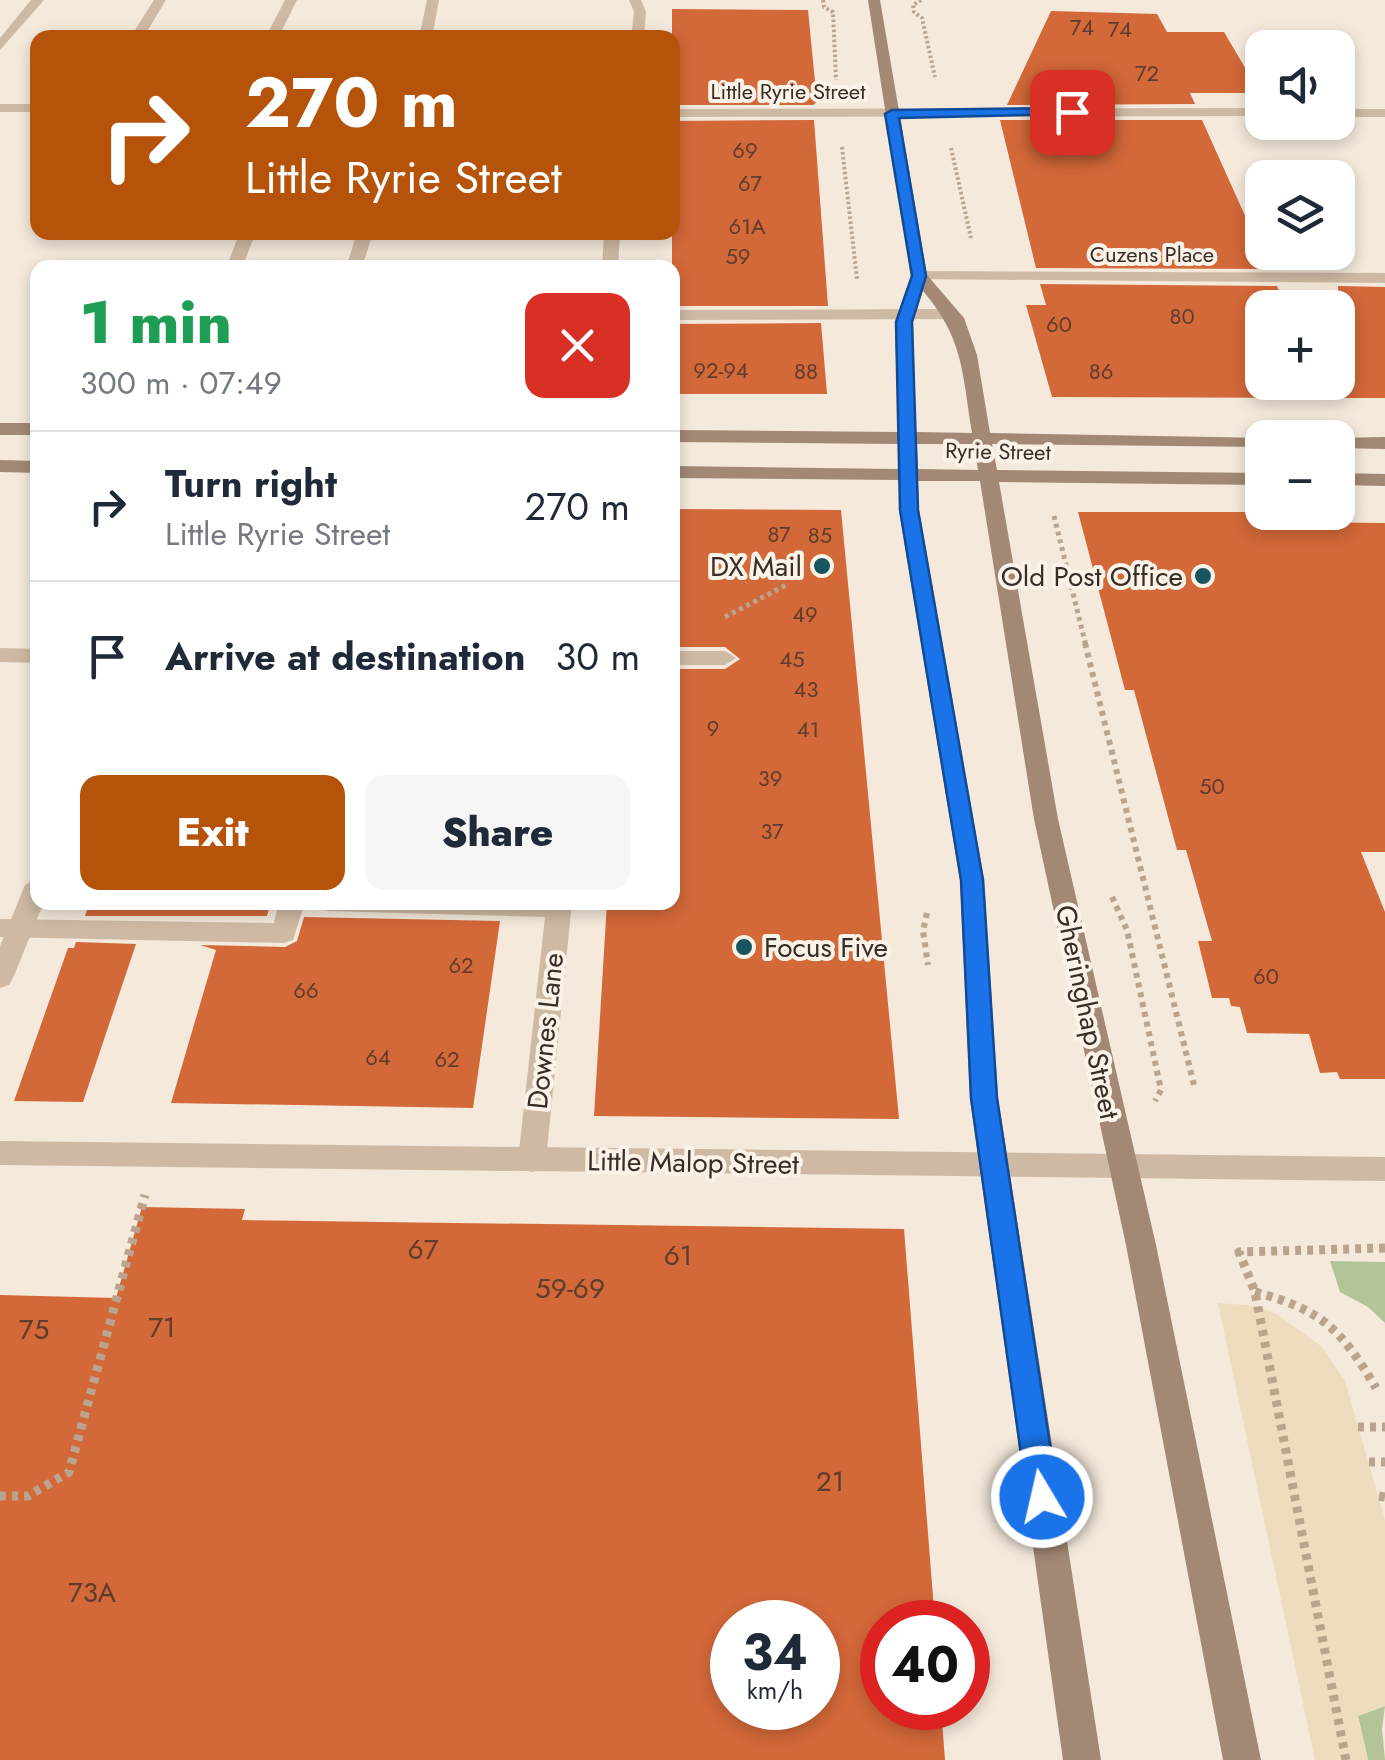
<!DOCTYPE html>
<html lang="en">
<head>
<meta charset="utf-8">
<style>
	:root { --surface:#fff; --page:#f6f6f7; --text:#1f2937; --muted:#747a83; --line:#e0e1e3; --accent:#b45309 }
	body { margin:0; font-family:Jost,sans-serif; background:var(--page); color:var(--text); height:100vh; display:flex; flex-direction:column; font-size:38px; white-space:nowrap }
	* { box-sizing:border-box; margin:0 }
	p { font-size:32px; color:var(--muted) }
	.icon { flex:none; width:55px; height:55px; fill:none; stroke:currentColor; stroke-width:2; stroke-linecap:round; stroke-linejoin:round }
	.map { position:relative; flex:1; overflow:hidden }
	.side { position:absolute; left:30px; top:260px; width:650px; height:650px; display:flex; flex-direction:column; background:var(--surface); border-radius:20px; box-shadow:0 5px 15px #0003 }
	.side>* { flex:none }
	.guide { position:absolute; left:30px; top:30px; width:650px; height:210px; border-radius:20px; box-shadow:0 5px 15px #0003; background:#b45309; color:#fff; overflow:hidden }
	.buttons { position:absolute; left:1245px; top:30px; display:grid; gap:20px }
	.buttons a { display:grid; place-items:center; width:110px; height:110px; border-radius:20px; background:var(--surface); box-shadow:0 5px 15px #0003; font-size:50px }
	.speed { position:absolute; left:710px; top:1600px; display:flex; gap:20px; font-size:50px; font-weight:700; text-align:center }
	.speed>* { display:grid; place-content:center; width:130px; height:130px; border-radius:50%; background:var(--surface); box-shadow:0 5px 15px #0003; line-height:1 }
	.speed small { font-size:25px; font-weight:400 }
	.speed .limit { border:15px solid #d22; background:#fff; color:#111 }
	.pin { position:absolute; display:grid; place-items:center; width:85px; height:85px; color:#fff; margin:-42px; border-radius:20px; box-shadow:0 5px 15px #0006 }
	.me { position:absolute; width:110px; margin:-55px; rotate:351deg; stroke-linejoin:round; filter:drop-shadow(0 0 8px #0008) }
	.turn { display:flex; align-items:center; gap:35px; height:210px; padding:0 50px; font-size:45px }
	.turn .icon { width:130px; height:130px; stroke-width:2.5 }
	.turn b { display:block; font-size:70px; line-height:85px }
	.round { display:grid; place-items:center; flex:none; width:105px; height:105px; border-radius:20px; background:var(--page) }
	.overview { display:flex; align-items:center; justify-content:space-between; height:170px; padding:0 50px }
	h1 { font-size:60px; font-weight:800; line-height:75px; color:#1e9e55 }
	.button { display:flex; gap:20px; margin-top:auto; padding:20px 50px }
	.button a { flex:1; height:115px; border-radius:20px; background:var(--accent); color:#fff; font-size:40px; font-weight:800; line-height:115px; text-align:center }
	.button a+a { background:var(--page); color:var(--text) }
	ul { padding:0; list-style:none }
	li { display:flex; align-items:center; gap:30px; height:150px; padding:0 50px; border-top:2px solid var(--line) }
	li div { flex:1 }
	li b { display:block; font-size:38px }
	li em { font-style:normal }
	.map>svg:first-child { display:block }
	.green { fill:#b3c598 }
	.plaza { fill:#eedcbf }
	.building { fill:#d36839; fill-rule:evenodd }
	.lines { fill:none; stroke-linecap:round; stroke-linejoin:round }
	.path-far3 { stroke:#baa48e; stroke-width:4; stroke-dasharray:2.5 2.5; stroke-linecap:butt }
	.path-far2 { stroke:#baa48e; stroke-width:5; stroke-dasharray:4 4; stroke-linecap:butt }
	.path-far1 { stroke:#baa48e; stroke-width:6; stroke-dasharray:5 5; stroke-linecap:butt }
	.path { stroke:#baa48e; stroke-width:9; stroke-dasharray:6 6; stroke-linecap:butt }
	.lane { fill:#cebaa4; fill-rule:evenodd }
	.street { fill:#cebaa4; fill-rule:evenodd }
	.secondary { fill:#a28875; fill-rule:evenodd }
	.route { fill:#1a73e8; stroke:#114b97; stroke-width:2.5 }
	.poi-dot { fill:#17565f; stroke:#fbf3e7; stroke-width:4 }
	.labels { text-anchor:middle; stroke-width:8; stroke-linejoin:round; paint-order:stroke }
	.number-label { font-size:22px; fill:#5f3c2c }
	.far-street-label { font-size:22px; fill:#382d27; stroke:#fbf3e7 }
	.poi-label { font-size:28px; fill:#382d27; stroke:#fbf3e7; text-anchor:end }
	.street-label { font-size:28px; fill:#382d27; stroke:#fbf3e7 }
	.near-number-label { font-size:28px; fill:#5f3c2c }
</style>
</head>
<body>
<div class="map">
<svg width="1385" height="1760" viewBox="0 0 1385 1760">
	<rect width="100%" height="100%" fill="#f4e9da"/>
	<path class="green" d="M1330 1261 1385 1262V1323L1368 1307 1340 1292Z
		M1385 1706 1382 1729 1385 1760H1368L1358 1716Z"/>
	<path class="plaza" d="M1218 1303 1257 1306 1277 1314 1322 1347 1345 1381 1385 1520V1706L1358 1716 1368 1760H1315Z"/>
	<path class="building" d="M672 9 808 10 817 102 813 105H672Z
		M1051 11 1157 14 1167 32H1224L1260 93H1190L1195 104 1007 105Z
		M814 120 828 306H672V121Z
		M1000 120H1202L1269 269 1036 268Z
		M1040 284 1277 286 1286 308H1262V382H1320L1327 398 1052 397 1026 305H1046Z
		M1338 286 1385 287V398H1338Z
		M821 323 827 394H672V324Z
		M672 509 841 510 899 1119 594 1116 607 902H672V669H725L740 659 725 647H672Z
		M1078 512H1291L1295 522 1385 523V852H1361L1385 912V1079H1340L1337 1072 1320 1073 1309 1034 1247 1033 1240 1007 1231 1006 1229 998H1212L1198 941H1212L1186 850H1177L1134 690H1125Z
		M90 902H271L267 916H272H85Z
		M304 917 500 921 473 1108 171 1103 216 950 200 945 285 947 297 941Z
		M76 942 136 944 83 1102 14 1101 68 948H74Z
		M142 1207 245 1209 242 1220 904 1229 935 1622H882V1708H941L945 1760H0V1295L116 1298ZM732 1622H818V1708H732Z"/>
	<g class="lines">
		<path class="path-far3" d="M823 0 824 7 833 12 836 80
			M921 0 913 5 914 12 922 18 935 77
			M842 147 857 279
			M951 148 971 238"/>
		<path class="path-far2" d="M1054 516 1086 646
			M725 617 786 585"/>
		<path class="path-far1" d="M1085 643 1195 1089
			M1112 897 1127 930 1161 1090 1155 1101
			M927 913 923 931 928 965"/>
		<path class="path" d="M1255 1292C1322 1310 1341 1329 1376 1388
			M1358 1427H1385
			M1369 1462H1385
			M0 1496H28L69 1472 145 1195
			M1379 1496 1385 1497
			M1346 1760 1255 1292 1239 1252 1385 1248"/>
		<path class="lane" d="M31 0H44L0 50V38Z
			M154 0H166L143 38H130Z
			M427 0H439L432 38H419Z
			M629 0H641L646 12 644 38H631L634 12Z
			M240 232H256L242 268H226Z
			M357 232H373L362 268H346Z
			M604 232H620L618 268H602Z
			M919 271 1385 273V283L913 279 911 276Z
			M672 310 951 309 959 314 951 319 672 320Z
			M0 648 38 649V663L0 662Z
			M672 651H725L736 658 725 665H672Z
			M279 902H305L293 940 284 943 0 937V919L274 923Z
			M315 902H572L546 1160 542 1169 532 1172 522 1169 518 1160 545 917 327 911Z"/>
		<path class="street" d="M285 0H297L278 38H265Z
			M0 104H38V112H0Z
			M1262 108V116L672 117V109Z
			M1338 109H1385V117H1338Z
			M38 876V902H44L13 978 9 985 0 988V946L25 885Z
			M0 1141 1385 1157V1181L0 1165Z"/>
		<path class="secondary" d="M868 0H880L927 275 964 318 977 355 990 433 1269 438H1262V447L992 444 997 470 1262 473V485L999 482 1058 819 1156 1245 1261 1760H1223L1126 1245 1034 819 980 481H918L919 510 984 880 998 1098 1101 1760H1063L970 1098 960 880 899 510V480L672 478V466L898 469V444L672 442V430L898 432 895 322 911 276ZM923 291C964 339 962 373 972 433L916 432 913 322ZM917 444H974L978 470 918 469Z
			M0 423H38V435H0Z
			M1385 437V449L1338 448V438H1333Z
			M0 460 38 461V473L0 472Z
			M1338 473 1385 474V486L1338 485Z"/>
	</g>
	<path class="route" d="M1072 108 1078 112 1077 114 899 118 926 276 912 322 918 510 983 880 997 1098 1058 1497 1053 1508 1042 1512 1031 1508 1027 1497 971 1098 961 880 900 510 896 322 912 276 885 114 892 110Z"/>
	<g class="poi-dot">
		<circle cx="822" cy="566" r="10"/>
		<circle cx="1203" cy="576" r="10"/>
		<circle cx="744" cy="947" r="10"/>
	</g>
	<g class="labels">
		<g class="number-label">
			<text x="1082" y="35">74</text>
			<text x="1120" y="37">74</text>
			<text x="1147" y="81">72</text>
			<text x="745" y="158">69</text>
			<text x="750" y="191">67</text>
			<text x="747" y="234">61A</text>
			<text x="738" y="264">59</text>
			<text x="1182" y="324">80</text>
			<text x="1059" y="332">60</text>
			<text x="721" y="378">92-94</text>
			<text x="806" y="379">88</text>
			<text x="1101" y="379">86</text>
			<text x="779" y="542">87</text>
			<text x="820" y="543">85</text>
			<text x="805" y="622">49</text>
			<text x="792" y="667">45</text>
			<text x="806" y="697">43</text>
			<text x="713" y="736">9</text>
			<text x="808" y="737">41</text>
			<text x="770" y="786">39</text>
			<text x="1212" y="794">50</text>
			<text x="772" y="839">37</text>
			<text x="461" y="973">62</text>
			<text x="1266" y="984">60</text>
			<text x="306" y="998">66</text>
			<text x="378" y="1065">64</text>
			<text x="447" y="1067">62</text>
		</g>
		<g class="far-street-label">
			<text x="788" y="99">Little Ryrie Street</text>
			<text x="1152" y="262">Cuzens Place</text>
			<text transform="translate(998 451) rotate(1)" y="8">Ryrie Street</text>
		</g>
		<g class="poi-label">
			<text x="802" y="576">DX Mail</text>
			<text x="1183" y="586">Old Post Office</text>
			<text x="764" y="957" text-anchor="start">Focus Five</text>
		</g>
		<g class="street-label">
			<text transform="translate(1088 1012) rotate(78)" y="10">Gheringhap Street</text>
			<text transform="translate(545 1031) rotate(-84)" y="10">Downes Lane</text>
			<text transform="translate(693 1162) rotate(1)" y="10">Little Malop Street</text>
		</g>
		<g class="near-number-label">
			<text x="423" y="1259">67</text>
			<text x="678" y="1265">61</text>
			<text x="570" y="1298">59-69</text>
			<text x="162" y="1337">71</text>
			<text x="34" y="1339">75</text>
			<text x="830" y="1491">21</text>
			<text x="92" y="1602">73A</text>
		</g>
	</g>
</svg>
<div class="buttons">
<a><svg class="icon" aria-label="sound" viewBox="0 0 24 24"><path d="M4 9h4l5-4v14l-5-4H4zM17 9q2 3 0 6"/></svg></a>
<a><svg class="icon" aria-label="layers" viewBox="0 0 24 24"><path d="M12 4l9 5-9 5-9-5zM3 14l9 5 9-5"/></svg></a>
<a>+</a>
<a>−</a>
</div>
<div class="speed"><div>34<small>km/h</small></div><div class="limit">40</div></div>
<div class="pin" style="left:1072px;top:112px;background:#d93025"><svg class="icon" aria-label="arrive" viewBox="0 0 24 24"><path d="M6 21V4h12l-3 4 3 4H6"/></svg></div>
<svg class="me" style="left:1042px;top:1497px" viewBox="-20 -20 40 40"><circle r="17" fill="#1a73e8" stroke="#fff" stroke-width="3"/><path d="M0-11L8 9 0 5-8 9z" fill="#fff"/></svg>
<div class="guide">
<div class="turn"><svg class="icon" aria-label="right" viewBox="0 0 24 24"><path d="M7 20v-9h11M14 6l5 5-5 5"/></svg><div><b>270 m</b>Little Ryrie Street</div></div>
</div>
<section class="side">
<div class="overview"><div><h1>1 min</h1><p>300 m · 07:49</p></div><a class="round" style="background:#d93025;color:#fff"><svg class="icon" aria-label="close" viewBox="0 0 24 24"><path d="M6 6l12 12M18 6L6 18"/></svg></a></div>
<ul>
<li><svg class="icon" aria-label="right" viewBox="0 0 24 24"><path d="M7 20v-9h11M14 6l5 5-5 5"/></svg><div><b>Turn right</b><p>Little Ryrie Street</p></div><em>270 m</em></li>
<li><svg class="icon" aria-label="arrive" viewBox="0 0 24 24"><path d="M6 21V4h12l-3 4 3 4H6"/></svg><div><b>Arrive at destination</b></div><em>30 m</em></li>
</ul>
<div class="button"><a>Exit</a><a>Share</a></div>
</section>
</div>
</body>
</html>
